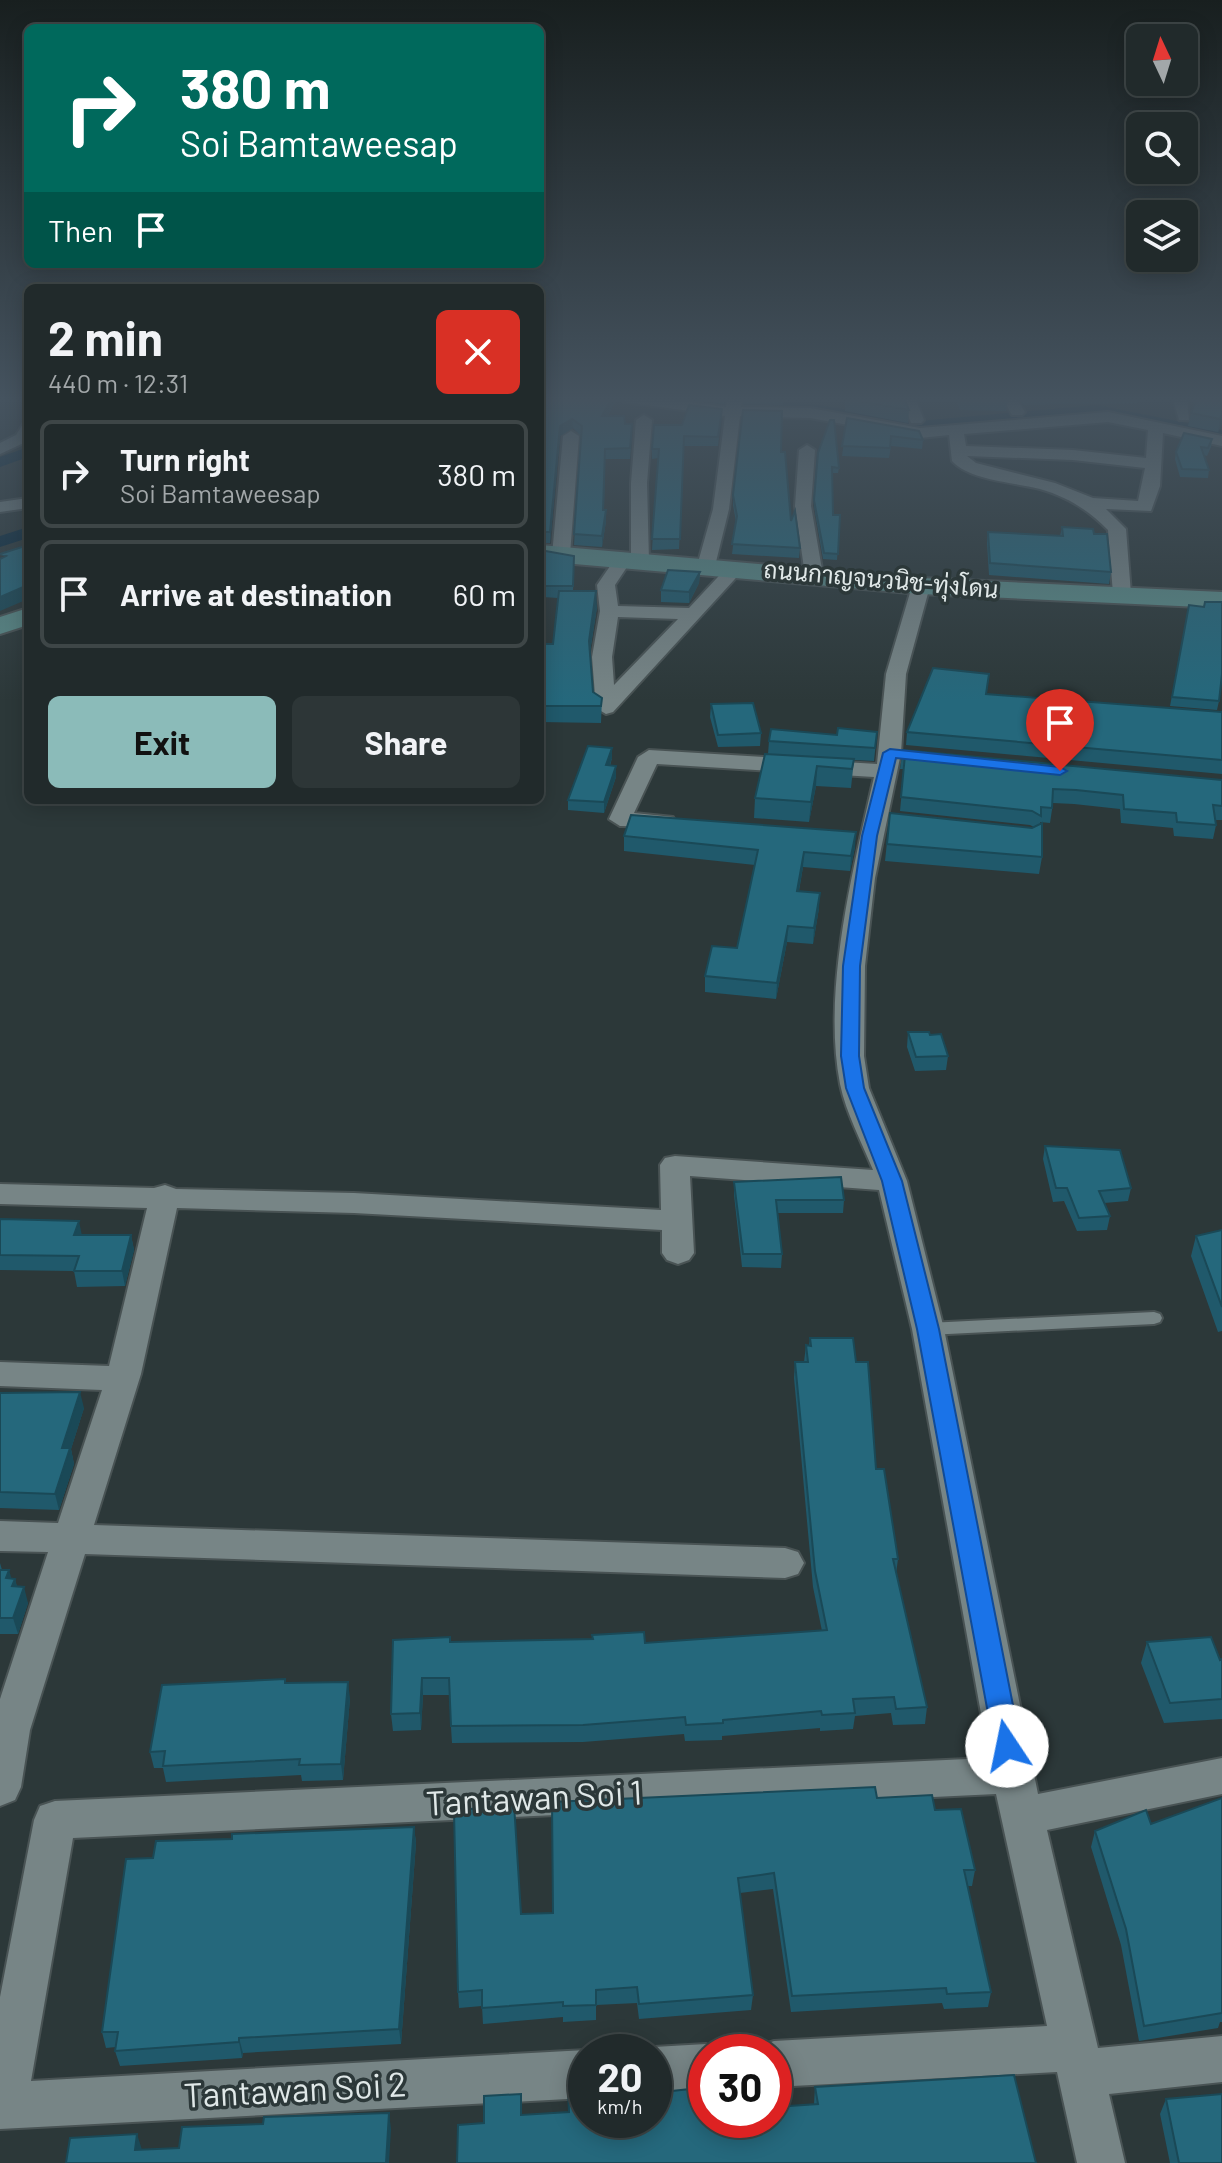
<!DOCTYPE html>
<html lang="en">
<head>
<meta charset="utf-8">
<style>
	:root { --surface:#212a2b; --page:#2d3637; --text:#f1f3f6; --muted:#a2a7a9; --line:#3e4647; --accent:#8bbbb9 }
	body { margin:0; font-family:Barlow,Sarabun,sans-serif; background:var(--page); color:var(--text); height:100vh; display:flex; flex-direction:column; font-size:30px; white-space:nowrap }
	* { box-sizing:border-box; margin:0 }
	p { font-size:26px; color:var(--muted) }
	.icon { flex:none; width:44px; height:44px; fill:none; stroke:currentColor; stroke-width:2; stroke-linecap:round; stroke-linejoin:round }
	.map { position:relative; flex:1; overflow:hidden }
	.drawer { position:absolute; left:24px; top:284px; width:520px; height:520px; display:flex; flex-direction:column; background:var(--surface); border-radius:12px; box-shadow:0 4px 20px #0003,0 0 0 2px var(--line) }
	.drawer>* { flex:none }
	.top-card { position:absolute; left:24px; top:24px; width:520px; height:244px; border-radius:12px; box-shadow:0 4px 20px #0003,0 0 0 2px var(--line); background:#00695c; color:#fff; overflow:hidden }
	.needle { width:52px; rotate:356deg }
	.controls { position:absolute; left:1126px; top:24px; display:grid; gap:16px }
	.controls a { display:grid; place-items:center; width:72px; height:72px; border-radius:12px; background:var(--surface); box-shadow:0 4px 20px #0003,0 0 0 2px var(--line); font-size:40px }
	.speed { position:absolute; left:568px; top:2034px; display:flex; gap:16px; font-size:40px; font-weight:700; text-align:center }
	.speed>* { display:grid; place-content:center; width:104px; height:104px; border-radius:50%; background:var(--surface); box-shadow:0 4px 20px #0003,0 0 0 2px var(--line); line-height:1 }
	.speed small { font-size:20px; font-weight:400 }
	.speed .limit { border:12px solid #d22; background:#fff; color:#111 }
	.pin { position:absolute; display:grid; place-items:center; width:68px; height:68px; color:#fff; margin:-82px -34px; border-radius:50% 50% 50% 0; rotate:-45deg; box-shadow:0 0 8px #0007 }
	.pin .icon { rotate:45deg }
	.me { position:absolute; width:88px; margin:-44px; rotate:349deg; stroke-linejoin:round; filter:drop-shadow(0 0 6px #0008) }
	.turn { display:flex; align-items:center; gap:28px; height:168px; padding:0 24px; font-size:36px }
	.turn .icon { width:104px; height:104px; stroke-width:2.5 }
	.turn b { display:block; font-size:56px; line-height:68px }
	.then { display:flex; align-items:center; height:76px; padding:0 24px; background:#0003; gap:16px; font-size:30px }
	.round { display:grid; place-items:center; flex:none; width:84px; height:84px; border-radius:12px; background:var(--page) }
	.headline { display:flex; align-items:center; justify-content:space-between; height:136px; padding:0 24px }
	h1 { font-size:48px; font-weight:700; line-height:60px }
	.button { display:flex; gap:16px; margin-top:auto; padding:16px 24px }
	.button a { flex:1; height:92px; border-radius:12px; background:var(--accent); color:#111; font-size:32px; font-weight:700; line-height:92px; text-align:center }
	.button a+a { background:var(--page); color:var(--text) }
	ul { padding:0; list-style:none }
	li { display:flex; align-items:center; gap:24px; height:108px; margin:0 16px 12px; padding:0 8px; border:4px solid var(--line); border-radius:12px }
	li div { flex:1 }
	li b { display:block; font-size:30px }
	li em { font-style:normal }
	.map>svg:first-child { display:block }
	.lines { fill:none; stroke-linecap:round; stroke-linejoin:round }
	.canal { fill:#04273c; fill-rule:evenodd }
	.lane-casing { stroke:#495354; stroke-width:4 }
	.street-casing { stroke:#495354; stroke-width:4 }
	.secondary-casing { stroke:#495354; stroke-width:4 }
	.lane { fill:#778586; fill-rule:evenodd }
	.street { fill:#778586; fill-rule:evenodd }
	.secondary { fill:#5a8a87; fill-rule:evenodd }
	.wall { fill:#20596b }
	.shaded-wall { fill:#1a4957 }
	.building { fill:#25687c; stroke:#1a4957; stroke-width:2 }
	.route { fill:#1a73e8; stroke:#114b97; stroke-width:2 }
	.labels { text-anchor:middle; stroke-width:7; stroke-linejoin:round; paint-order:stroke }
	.far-street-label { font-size:24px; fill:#e0e8e8; stroke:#2c3839 }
	.near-street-label { font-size:34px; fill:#e0e8e8; stroke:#2c3839 }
</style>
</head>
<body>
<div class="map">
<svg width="1222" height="2163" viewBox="0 0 1222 2163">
	<rect width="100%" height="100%" fill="#2c3839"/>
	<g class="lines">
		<path class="canal" d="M658 398 812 404 919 421 1097 405 1222 430V440L1097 415 919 431 812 412 721 409 665 402Z
			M28 447V457L0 467V457Z
			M28 527V538L0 547V536Z"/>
		<defs>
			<path id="lane" d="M1154 1312 1160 1314 1162 1318 1160 1322 1154 1324 928 1335 922 1333 920 1329 922 1325 928 1323Z"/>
			<path id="street" d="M618 398H658L726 407 728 398H742L741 407 810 408 920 428 1108 412 1222 436V446L1163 433 1160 486 1151 511 1106 509 1126 529 1131 594 1122 600 1113 594 1108 530C1088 510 1068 497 1040 489 1014 482 971 481 952 461L949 435 920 438 810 418 740 416 729 509 715 566 706 571 697 566 713 509 725 416 625 402ZM1108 422 1148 430 1146 458 1073 450 966 446 964 434ZM967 456 1073 460 1145 468 1138 501 1093 498 1055 483 976 463Z
				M901 398H915L924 420 921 423H911Z
				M1002 398H1016L1025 412 1022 415H1012Z
				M1173 398H1187L1189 420H1179Z
				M644 415 652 420 647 483 649 561 640 566 631 561 615 585 618 606 689 608 730 564H742L745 568 613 712 606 714 596 708 592 657 600 611 597 585 617 556 631 559V483L636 420ZM618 617 678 619 614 685 612 657Z
				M28 422V441L0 454V443L16 435 23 424Z
				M571 431 579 436 570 555 561 560 552 555 563 436Z
				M807 445 815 450 811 506 823 575 814 580 805 575 795 506 799 450Z
				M28 498V508L0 512V502Z
				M921 580 930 586 906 674 901 753 875 878 865 966 864 1056 869 1088 907 1181 944 1329 1038 1794 1222 1758V1794L1047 1830 1098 2048 1222 2036V2082L1109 2094 1125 2163H1077L1057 2072 774 2087V2052H755L757 2047 774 2041 1047 2026 996 1794 73 1838 31 2081 586 2050 590 2052H586V2098L0 2129V1997L34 1820 40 1806 55 1801 989 1758 912 1329 879 1190 690 1176 694 1253 689 1260 678 1264 667 1260 662 1253V1230L354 1213 177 1208 141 1374 94 1525 785 1548 798 1552 804 1563 798 1574 785 1578 85 1554 30 1730 21 1787 15 1800 0 1806V1699L48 1552 0 1551V1521L58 1523 102 1390 0 1386V1362L109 1366 147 1208 0 1204V1184L154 1188 165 1185 176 1189 354 1193 661 1210 660 1165 665 1158 675 1156 873 1170C862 1143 846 1113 840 1084 822 991 853 869 874 777L657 764 634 813 673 817 676 822 673 827 620 826 609 819 638 757 649 750 877 764 886 674 912 586Z
				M706 2044 723 2052H706V2092L654 2095V2052H643L654 2047Z"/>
			<path id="secondary" d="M540 545 921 578 1222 592V608L921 594 540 561Z
				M28 608V625L0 634V617Z"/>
		</defs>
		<use href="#lane" class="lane-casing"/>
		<use href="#street" class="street-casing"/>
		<use href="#secondary" class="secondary-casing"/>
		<use href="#lane" class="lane"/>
		<use href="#street" class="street"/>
		<use href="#secondary" class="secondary"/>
	</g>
	<path class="wall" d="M540 398H617L608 416 625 424 632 434 630 459H605L604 510H606V521L602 547 574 545 581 436 573 428 560 436 550 543H540Z
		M695 398H725L724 404 695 400Z
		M743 398H783V405L744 404Z
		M790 398H904L909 410 908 423 845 411V399Z
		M918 398H1008L1006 411 960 410 957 401H920Z
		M1018 398H1139L1138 403 1024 405Z
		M1193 398H1222V423L1218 432 1188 426 1191 413 1194 403Z
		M722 409 718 446H684L679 549 652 550 658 458 652 459V449L682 425Z
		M847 418 923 440 922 449 891 446 889 458 842 456Z
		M1212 439 1211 447 1207 456 1204 455 1209 470 1208 478 1180 477 1175 459 1176 452Z
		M818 453 839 468 838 473H832L833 515H840L837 560 823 559 814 506Z
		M733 495 791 521 800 548 799 558 732 554 736 522 733 505Z
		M1062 527 1094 534 1111 572 1109 584 989 575 987 543 988 532 1060 536Z
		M540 550 574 567 573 591 597 607 590 652 593 692 602 698 601 723 540 722V650L553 644 558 598 543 597V592H540Z
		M700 572 699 583 689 603 661 602V590Z
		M1189 605 1219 701 1217 710 1170 706Z
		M986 694 1222 712V774L906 745 907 732Z
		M711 704 761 733 760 746 718 747 710 717Z
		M877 732 874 761 854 760 851 788 816 786 809 822 754 818 755 798 768 754 769 741Z
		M903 750 1222 780V820H1215L1216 825 1213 839 1174 836 1173 828 1121 823 1120 809 1074 804 1053 803 1050 823 1040 822 1042 857 1039 874 885 861 890 813 1032 828 1034 827 1030 825 900 811 904 769H900Z
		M612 758 610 766 616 777 604 813 568 810V800Z
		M624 836 855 847 850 871 803 867 799 891 819 908 813 944 787 942 776 999 705 992V976L737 948 755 865 624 851Z
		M908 1032 930 1035 948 1056 946 1070 915 1071 907 1047Z
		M1045 1146 1131 1188 1128 1201 1104 1203 1110 1216 1107 1230 1077 1231 1064 1201 1053 1202 1043 1159Z
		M734 1182 844 1200 843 1213H778L782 1254 781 1268 742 1267 734 1195Z
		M0 1219 82 1235H131L134 1250 125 1286 77 1287 74 1271 0 1270Z
		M1222 1230V1331L1218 1332 1191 1256 1196 1236Z
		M810 1338 856 1362 876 1469 898 1559 896 1574 927 1707 925 1724 893 1725 891 1713 855 1716 853 1729 820 1731V1728L722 1736V1740L685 1741 684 1734 583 1742 452 1743 449 1695H423L421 1730 393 1731 391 1714 450 1642 645 1643 822 1631 813 1587 794 1378 795 1362H804L806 1345H809Z
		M0 1393 84 1408 71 1449 74 1464 59 1510 0 1508Z
		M0 1563 2 1570 11 1579H15L17 1587 28 1603 18 1634H0Z
		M1147 1642 1222 1659V1719L1164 1723 1141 1663Z
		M286 1683 350 1698 343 1780 302 1781 301 1775 166 1782 163 1768H154L150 1752Z
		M877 1798 935 1810 975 1870 972 1886H967L991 1992 988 2007 944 2009 942 2003 791 2012 773 1889 740 1893 753 1995 751 2010 639 2019 637 2003 596 2005V2020L563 2022V2017L483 2024 482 2006 459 2008 458 1992 521 1914 553 1913Z
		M1222 1800V2022H1220L1218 2028 1139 2041 1121 1945 1091 1847 1095 1831 1151 1824Z
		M414 1827 416 1843 401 2044 243 2053 242 2058 120 2066 115 2051 116 2047 106 2048 102 2032 153 1858 232 1839Z
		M815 2087 1036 2163 484 2123 522 2115 586 2120H706L814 2104Z
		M1166 2099 1222 2163H1170L1160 2114Z"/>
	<path class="shaded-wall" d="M612 398H617L602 426V416Z
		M1222 415V423L1218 432 1220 419Z
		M572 419 573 428 560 436 550 543V532L560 426Z
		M606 510V521L602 547V536Z
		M700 572 699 583 689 603V592Z
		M28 585V599L0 611V597Z
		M596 591 597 607 589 657V641Z
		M612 748V758L606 776V765Z
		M616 766V777L604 813V802Z
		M817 766 816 786 809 822 811 802Z
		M856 832 855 847 850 871 851 856Z
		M804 852 803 867 796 906 797 891Z
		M820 893 819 908 813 944 814 928Z
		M788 926 787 942 776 999 777 983Z
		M79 1221 82 1236 74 1235Z
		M131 1235 134 1250 125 1286 122 1271Z
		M80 1392 84 1408 71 1449 74 1464 59 1510 55 1494 62 1448Z
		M9 1570 13 1584 15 1579 19 1595 6 1578Z
		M24 1587 28 1603 18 1634 13 1618Z
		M422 1678 423 1695 421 1730 420 1713Z
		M348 1682 350 1698 343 1780 341 1764Z
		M414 1827 416 1843 401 2044 399 2029Z
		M239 2038 243 2053 242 2058 239 2042Z
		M389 2113 391 2129 389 2163H386Z
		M137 2134 142 2150H135Z"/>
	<path class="building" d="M540 398H612L602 416H624L625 424H632L630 448 605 449 603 510H606L602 536 574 534 582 426 572 419 560 426 550 532H540Z
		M846 398H904L909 410 846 399Z
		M1197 398H1222V415L1220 419 1191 413Z
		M689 405 722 409 718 437 684 436 680 539H652L659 449H652L654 425H682Z
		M743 410 782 411 781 452H785L791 521 795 511 800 548 732 544 737 516 733 495Z
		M847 418 919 431 923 440 891 436 890 448 842 446Z
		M830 420H834L839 468 832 467 833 515H840L838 554 824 553 814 500 818 453Z
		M1184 433 1212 439 1208 448 1201 447 1209 470 1182 469 1176 452Z
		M1062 527 1093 529 1094 534H1107L1111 572 990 563 988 532 1063 536Z
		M28 545V585L0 597V559L6 556 0 554Z
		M540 550 574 556 573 586H542L543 580H540Z
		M668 570 700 572 689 592 661 590Z
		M559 591H596L589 641 593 692 602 698 601 706H540L541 644H553Z
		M1205 602H1222V674L1219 701 1172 697 1189 605 1204 607Z
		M933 668 989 674 986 694 1222 712V760L907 732Z
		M753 703 761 733 718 735 711 704Z
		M838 728 877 732 875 748 769 741 771 729 837 735Z
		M588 746 612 748 606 765 616 766 604 802 568 800Z
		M903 750 1222 780V806L1213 805 1216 825 1177 822 1176 813 1124 809 1123 795 1076 790 1053 789 1052 808 1041 807V816L1032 811 901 797 905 755H902Z
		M765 754 854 759 852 769 817 766 811 802 755 798Z
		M890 813 1032 828 1042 823V857L887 844Z
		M631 815 856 832 851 856 804 852 797 891 820 893 814 928 788 926 777 983 705 976 712 946 737 948 758 850 624 836Z
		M908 1032H929L930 1035 941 1034 948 1056 916 1057Z
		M1045 1146 1120 1150 1131 1188 1099 1191 1110 1216 1079 1218 1067 1188H1056Z
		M841 1177 844 1200H776L782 1254H743L734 1182Z
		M0 1219 79 1221 74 1235H131L122 1271H74L79 1256 0 1255Z
		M1222 1230V1307L1196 1236Z
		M810 1338H853L856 1362H868L876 1469H884L898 1559H893L927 1707 896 1709 894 1697 853 1699 855 1713 822 1715 821 1711 723 1720V1723L686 1725 685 1717 583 1725 451 1726 449 1678H422L420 1713 391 1714 393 1640 450 1637V1642L593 1639 592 1635 644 1632 645 1643 827 1630 815 1571 795 1362H808L806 1345 811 1346Z
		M80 1392 62 1448H70L55 1494 0 1492V1393Z
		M0 1570H9L6 1578 15 1579 12 1586 24 1587 13 1618H0Z
		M1211 1637 1220 1660 1222 1659V1699L1170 1703 1147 1642Z
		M285 1679V1683L348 1682 341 1764 299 1765 300 1759 163 1766 165 1751 150 1752 162 1685Z
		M875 1787 877 1798 932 1795 935 1810 961 1809 975 1870H964L991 1992 947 1994 946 1988 792 1996 774 1873 738 1878 753 1995 639 2004 637 1987 596 1990V2005L563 2006V2002L482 2008V1990L458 1992 454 1811 514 1804 521 1914 553 1913 552 1802Z
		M1222 1798V2013L1144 2026 1126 1929 1095 1831 1146 1810 1151 1824Z
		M414 1827 399 2029 239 2038V2042L115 2051 118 2032H102L126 1859 153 1858 156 1841 232 1839V1834Z
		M1014 2075 1036 2163H457L458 2125 484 2123V2096L521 2094V2115L569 2112 568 2090 586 2088V2120H654V2093L690 2089H706V2120H774V2107L818 2104 815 2087Z
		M1222 2094V2163H1179L1166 2099Z
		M389 2113 386 2163H66L70 2138 137 2134 135 2150 179 2148 182 2127 263 2124 264 2117Z"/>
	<linearGradient id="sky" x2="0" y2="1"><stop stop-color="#181f1f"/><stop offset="0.57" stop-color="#45535f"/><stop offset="1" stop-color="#45535f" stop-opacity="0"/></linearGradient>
	<rect width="1222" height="701" fill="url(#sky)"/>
	<path class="route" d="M890 749 1060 767 1067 771 1060 775 896 758 877 836 860 966 859 1056 864 1088 902 1181 939 1329 1021 1746 1017 1754 1007 1757 998 1754 994 1746 917 1329 882 1181 846 1088 841 1056 843 966 862 836 883 753Z"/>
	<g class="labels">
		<g class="far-street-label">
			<text transform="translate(881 580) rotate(5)" y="8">ถนนกาญจนวนิช-ทุ่งโดน</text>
		</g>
		<g class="near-street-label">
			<text transform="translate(534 1798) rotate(-3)" y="12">Tantawan Soi 1</text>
			<text transform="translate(295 2090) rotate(-3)" y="12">Tantawan Soi 2</text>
		</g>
	</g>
</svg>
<div class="controls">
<a><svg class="needle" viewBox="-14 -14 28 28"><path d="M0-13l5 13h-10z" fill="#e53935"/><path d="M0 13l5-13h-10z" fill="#a2a7a9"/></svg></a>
<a><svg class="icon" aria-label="search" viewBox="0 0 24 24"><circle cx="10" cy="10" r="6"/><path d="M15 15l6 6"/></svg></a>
<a><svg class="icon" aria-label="layers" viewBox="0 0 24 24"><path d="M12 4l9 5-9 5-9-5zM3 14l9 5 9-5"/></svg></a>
</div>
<div class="speed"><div>20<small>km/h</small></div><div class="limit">30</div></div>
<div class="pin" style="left:1060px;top:771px;background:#d93025"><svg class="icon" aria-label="arrive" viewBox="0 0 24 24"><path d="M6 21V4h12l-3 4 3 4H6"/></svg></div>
<svg class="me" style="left:1007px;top:1746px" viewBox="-20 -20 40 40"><circle r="19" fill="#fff"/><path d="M0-13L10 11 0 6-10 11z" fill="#1a73e8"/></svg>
<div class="top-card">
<div class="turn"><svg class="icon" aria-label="right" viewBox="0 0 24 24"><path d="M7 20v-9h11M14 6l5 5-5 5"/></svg><div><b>380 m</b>Soi Bamtaweesap</div></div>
<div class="then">Then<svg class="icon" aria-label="arrive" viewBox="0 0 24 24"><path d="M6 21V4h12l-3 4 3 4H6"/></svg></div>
</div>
<section class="drawer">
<div class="headline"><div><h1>2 min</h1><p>440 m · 12:31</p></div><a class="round" style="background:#d93025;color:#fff"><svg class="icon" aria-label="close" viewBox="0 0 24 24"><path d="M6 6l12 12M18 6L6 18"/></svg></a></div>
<ul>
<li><svg class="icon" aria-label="right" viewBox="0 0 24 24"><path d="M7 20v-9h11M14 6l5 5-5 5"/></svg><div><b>Turn right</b><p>Soi Bamtaweesap</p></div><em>380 m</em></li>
<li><svg class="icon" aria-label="arrive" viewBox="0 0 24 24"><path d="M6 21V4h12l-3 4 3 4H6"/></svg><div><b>Arrive at destination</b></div><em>60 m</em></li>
</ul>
<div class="button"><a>Exit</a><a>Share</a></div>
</section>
</div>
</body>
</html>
